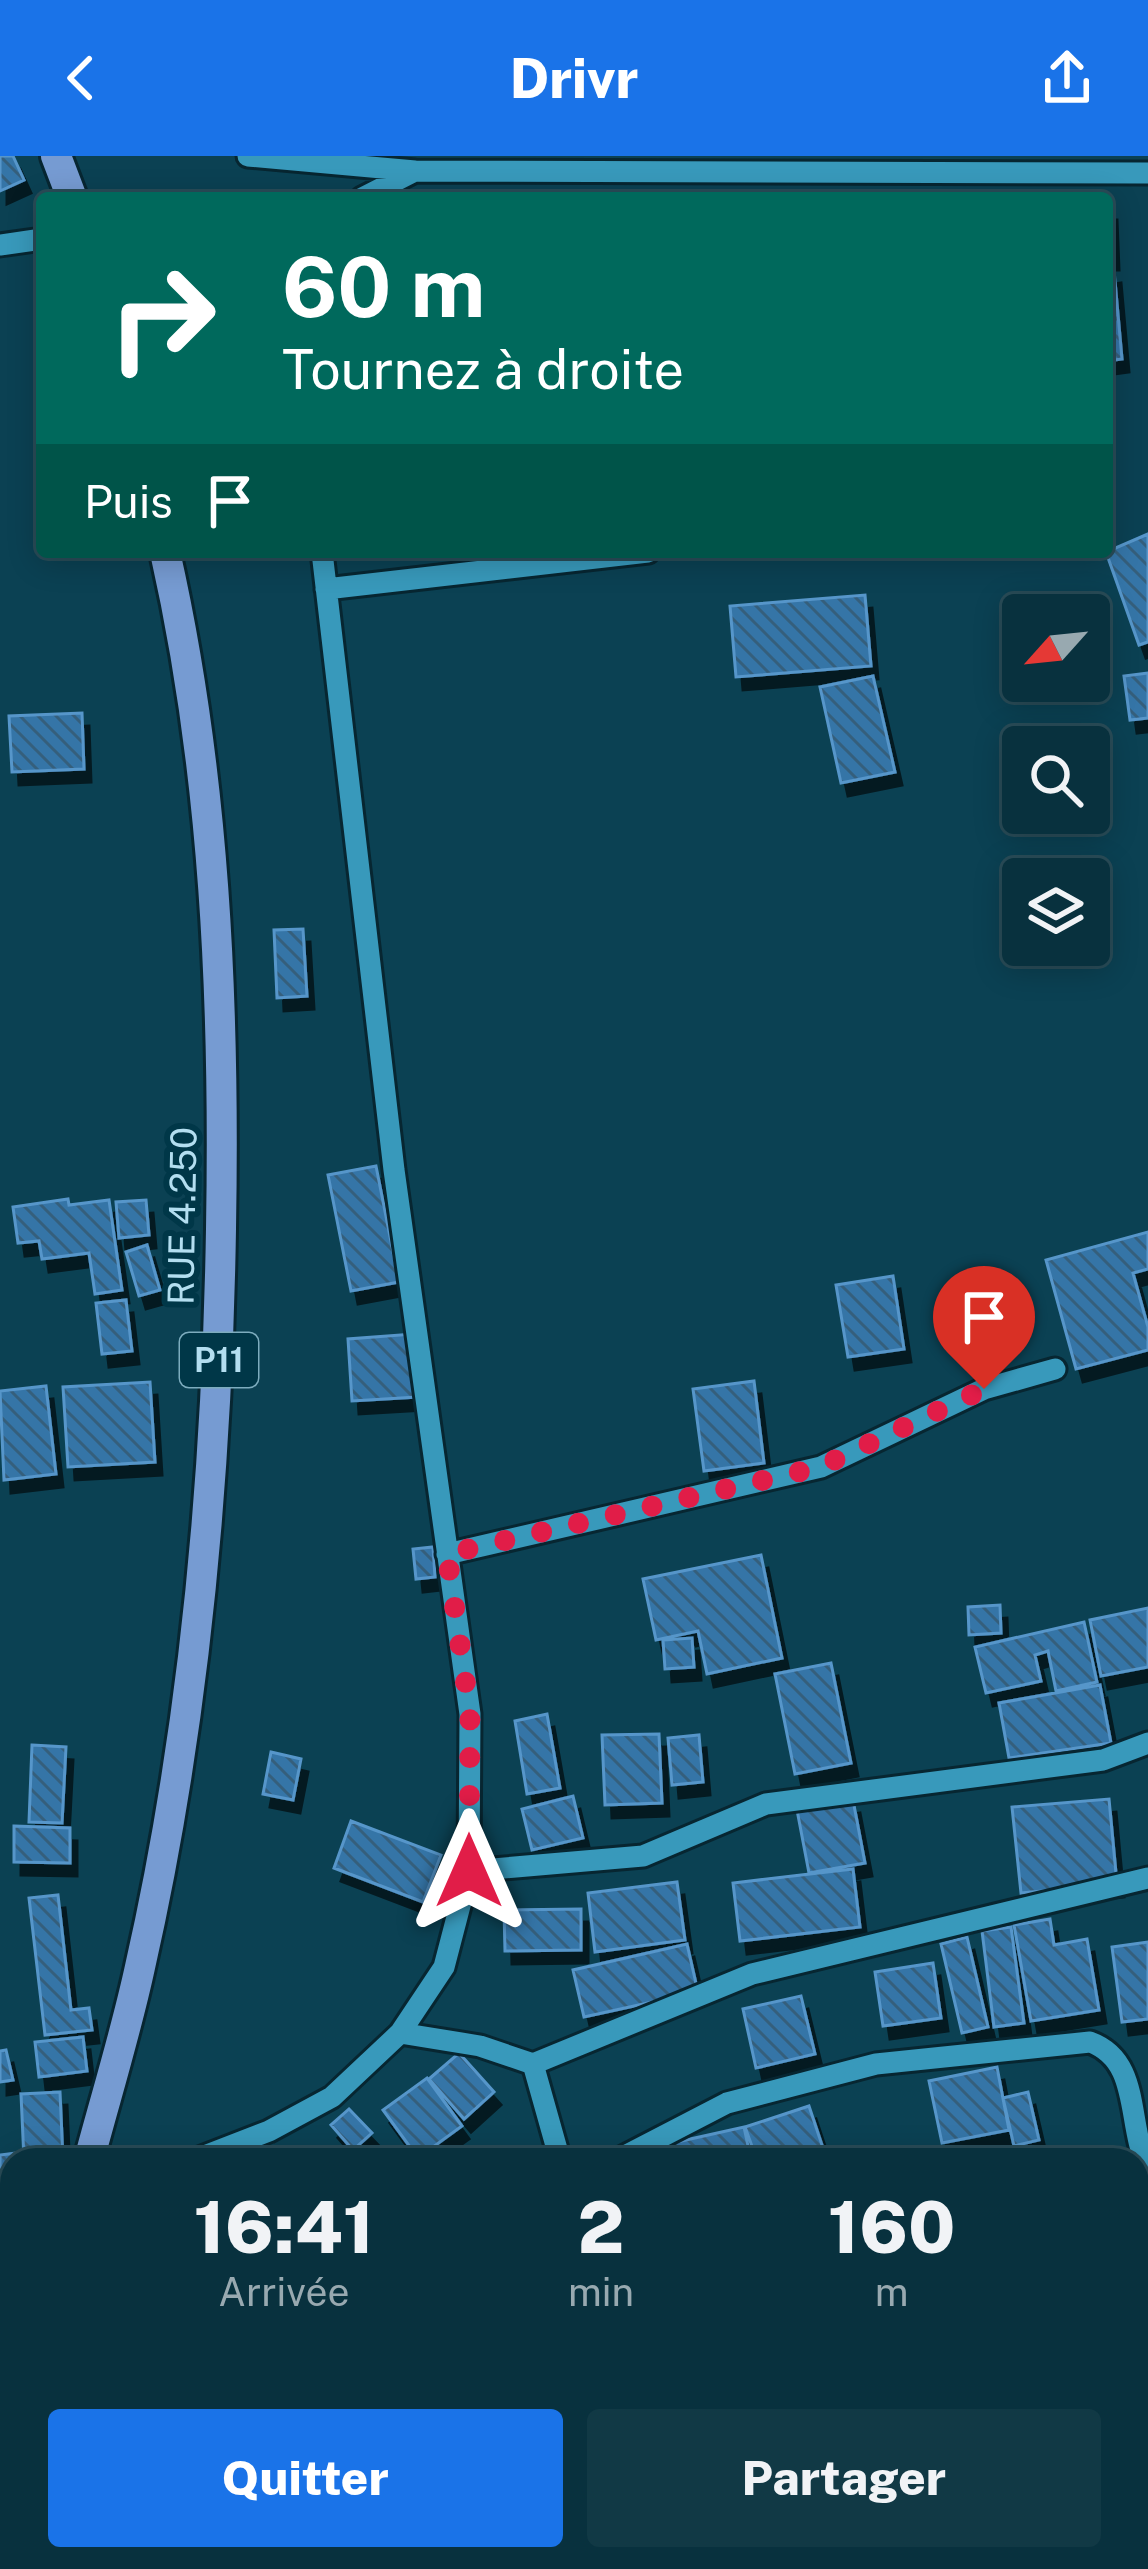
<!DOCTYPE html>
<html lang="fr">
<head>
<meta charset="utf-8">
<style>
	:root { --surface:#08313e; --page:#113945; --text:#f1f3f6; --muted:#98a9b0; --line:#294c58; --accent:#1a73e8 }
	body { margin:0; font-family:"Public Sans",sans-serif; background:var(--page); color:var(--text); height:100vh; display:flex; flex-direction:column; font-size:45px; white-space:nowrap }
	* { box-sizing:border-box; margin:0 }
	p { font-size:39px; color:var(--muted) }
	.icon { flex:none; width:66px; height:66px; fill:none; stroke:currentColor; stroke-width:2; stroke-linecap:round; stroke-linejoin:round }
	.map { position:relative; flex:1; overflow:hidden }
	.drawer { position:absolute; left:0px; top:1992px; width:1149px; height:423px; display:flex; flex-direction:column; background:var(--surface); border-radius:36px 36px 0 0; box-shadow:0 6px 30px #0003,0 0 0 3px var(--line) }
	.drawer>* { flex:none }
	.guide { position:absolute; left:36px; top:36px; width:1077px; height:366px; border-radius:12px; box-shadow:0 6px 30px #0003,0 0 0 3px var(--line); background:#00695c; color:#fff; overflow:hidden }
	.needle { width:78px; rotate:243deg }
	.controls { position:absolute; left:1002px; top:438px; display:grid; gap:24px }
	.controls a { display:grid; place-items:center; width:108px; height:108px; border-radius:12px; background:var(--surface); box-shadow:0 6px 30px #0003,0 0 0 3px var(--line); font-size:60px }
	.pin { position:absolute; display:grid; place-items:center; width:102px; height:102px; color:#fff; margin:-123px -51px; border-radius:50% 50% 50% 0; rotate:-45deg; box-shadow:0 0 12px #0007 }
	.pin .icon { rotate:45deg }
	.me { position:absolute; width:132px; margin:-66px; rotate:0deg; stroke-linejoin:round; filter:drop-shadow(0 0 9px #0008) }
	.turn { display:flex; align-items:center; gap:42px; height:252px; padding:0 48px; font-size:54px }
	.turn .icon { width:156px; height:156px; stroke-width:2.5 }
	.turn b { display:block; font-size:84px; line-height:102px }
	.then { display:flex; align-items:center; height:114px; padding:0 48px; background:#0003; gap:24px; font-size:45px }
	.eta { display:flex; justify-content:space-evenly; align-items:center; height:204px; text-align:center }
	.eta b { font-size:72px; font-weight:800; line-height:84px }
	.primary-button { display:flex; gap:24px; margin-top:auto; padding:24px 48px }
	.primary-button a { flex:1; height:138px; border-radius:12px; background:var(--accent); color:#fff; font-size:48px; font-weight:800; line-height:138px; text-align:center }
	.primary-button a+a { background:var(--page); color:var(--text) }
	header { display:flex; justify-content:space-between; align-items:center; height:156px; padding:0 48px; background:var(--accent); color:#fff; font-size:54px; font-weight:800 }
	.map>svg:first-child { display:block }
	.building { fill:url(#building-back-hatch); stroke:#5796ca; stroke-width:3; filter:url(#shadow) }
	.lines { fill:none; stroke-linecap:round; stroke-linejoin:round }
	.minor-casing { stroke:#072631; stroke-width:27 }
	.major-casing { stroke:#072631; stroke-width:36 }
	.minor { stroke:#3899bb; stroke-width:21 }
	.major { stroke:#769bd2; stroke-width:30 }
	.route { stroke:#e11d48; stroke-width:21; stroke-dasharray:0 37.8 }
	.labels { text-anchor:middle; stroke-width:12; stroke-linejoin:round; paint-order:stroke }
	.shield { fill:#003748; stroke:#7dacbe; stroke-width:3 }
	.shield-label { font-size:33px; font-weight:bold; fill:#b3def0 }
	.street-label { font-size:36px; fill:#b3def0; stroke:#003748 }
</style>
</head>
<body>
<header><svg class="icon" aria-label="back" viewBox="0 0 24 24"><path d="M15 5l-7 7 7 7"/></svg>Drivr<svg class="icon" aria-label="share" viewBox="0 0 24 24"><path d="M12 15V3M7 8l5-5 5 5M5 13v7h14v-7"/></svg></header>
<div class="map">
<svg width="1148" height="2413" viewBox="0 0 1148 2413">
	<defs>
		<pattern id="building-back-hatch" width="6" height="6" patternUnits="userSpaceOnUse" patternTransform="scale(3)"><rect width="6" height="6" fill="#3675a7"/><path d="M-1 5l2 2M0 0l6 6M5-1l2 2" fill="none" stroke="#365e7c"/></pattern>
		<filter id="shadow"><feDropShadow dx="7" dy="13" stdDeviation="0" flood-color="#0009"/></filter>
	</defs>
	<rect width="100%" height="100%" fill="#0b4153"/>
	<path class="building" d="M0 0H13L24 24 0 35Z
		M1107 51H1110L1112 101H1107Z
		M1114 114 1122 203 1107 205V115Z
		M1148 378V486L1139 489 1106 396Z
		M865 439 871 510 736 521 730 450Z
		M1148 517V562L1130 564 1124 520Z
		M873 520 895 616 841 627 820 531Z
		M82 557 84 613 12 616 9 560Z
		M303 773 307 840 277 842 274 774Z
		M376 1010 399 1126 351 1135 328 1019Z
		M68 1043 69 1049 109 1044 122 1134 95 1138 89 1097 42 1103 39 1085 18 1087 13 1051Z
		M146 1044 149 1079 119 1082 116 1046Z
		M1148 1076V1113L1133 1117 1148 1171V1194L1076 1213 1046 1104Z
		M147 1089 160 1134 139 1140 126 1096Z
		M893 1120 904 1193 848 1201 836 1129Z
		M126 1144 132 1195 102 1198 96 1147Z
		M413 1178 417 1241 352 1245 348 1183Z
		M754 1225 764 1307 704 1315 693 1233Z
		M150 1226 155 1306 68 1311 63 1231Z
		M46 1230 56 1318 4 1324 0 1235Z
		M433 1391 435 1421 416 1423 413 1393Z
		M761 1399 782 1502 707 1518 698 1475 656 1484 643 1423Z
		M1000 1449 1001 1477 969 1479 968 1451Z
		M1148 1452V1511L1101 1520 1090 1464Z
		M1084 1466 1097 1526 1056 1535 1048 1495 1035 1499 1041 1525 986 1537 975 1491Z
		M692 1482 694 1511 665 1513 663 1484Z
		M831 1507 851 1607 795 1618 775 1518Z
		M1100 1529 1111 1587 1009 1602 999 1547Z
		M547 1558 560 1632 527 1638 515 1565Z
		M659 1578 662 1647 605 1649 602 1579Z
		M699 1579 703 1626 672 1629 668 1582Z
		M32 1589 66 1591 62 1667 29 1666Z
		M271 1596 301 1603 293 1644 263 1638Z
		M573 1640 583 1682 532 1694 522 1653Z
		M1109 1643 1117 1728 1021 1737 1012 1651Z
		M853 1644 865 1707 809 1717 797 1654Z
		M351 1665 441 1699 423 1746 334 1712Z
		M14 1670 70 1672V1707L14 1706Z
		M853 1713 860 1771 740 1785 733 1727Z
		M677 1726 685 1784 595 1796 588 1737Z
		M58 1739 71 1854 89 1852 92 1874 45 1879 29 1742Z
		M581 1753V1794L505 1795 504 1754Z
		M1050 1763 1054 1789 1087 1783 1099 1854 1031 1865 1014 1769Z
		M1011 1771 1024 1867 994 1871 982 1775Z
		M967 1781 988 1871 962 1877 941 1788Z
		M1148 1786V1863L1122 1866 1112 1791Z
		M687 1788 698 1836 584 1861 573 1814Z
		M933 1807 941 1862 883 1870 875 1816Z
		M801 1840 815 1898 756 1912 743 1853Z
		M83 1881 87 1915 39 1921 35 1886Z
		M6 1894 13 1924 0 1926V1895Z
		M459 1897 494 1936 464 1963 429 1923Z
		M997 1911 1009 1974 942 1987 929 1925Z
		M427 1922 462 1970 418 2002 383 1954Z
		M60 1936 63 2004H24L21 1938Z
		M1028 1936 1039 1984 1014 1990 1003 1942Z
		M809 1950 826 2001 757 2004 745 1971Z
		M349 1953 372 1977 353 1994 331 1969Z
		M744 1971 751 2004H672L668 1988Z
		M16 1997 12 2026 0 2027V1999Z
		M0 2049 12 2052V2137L0 2134Z
		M0 2142 12 2145 5 2190 0 2188Z
		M96 2403H157L164 2413H103Z"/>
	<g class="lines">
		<defs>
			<path id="minor" d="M248 0 415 15
				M362 42 415 15 1148 17
				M0 89 42 83
				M326 433 648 396
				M447 1398 821 1311 984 1233 1055 1213
				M469 1715 643 1700 766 1648 1103 1604 1148 1587
				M400 1877 480 1890 533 1908 752 1818 1148 1722
				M533 1908 560 2004
				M194 2004 269 1975 332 1941 400 1877 444 1811 469 1715 470 1558 394 1014 322 396
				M617 2004 727 1947 876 1908 1090 1886C1142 1905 1126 1968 1148 2012
				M686 2403 691 2413"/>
			<path id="major" d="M56 0 72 42
				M89 2004C106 1940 126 1876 140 1811 195 1569 217 1320 221 1073 225 847 215 617 165 396
				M0 2265 12 2231"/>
		</defs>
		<use href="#minor" class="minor-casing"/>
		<use href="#major" class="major-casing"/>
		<use href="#minor" class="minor"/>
		<use href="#major" class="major"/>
	</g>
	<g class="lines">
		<path class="route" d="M469 1715 470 1558 447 1398 820 1311 984 1233"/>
	</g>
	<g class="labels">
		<rect class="shield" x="180" y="1177" width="78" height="54" rx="9"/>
		<g class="shield-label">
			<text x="219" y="1216">P11</text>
		</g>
		<g class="street-label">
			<text transform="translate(182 1060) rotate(-89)" y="13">RUE 4.250</text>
		</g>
	</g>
</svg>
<div class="controls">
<a><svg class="needle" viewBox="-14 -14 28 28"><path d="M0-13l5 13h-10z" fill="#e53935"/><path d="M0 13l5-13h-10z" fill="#98a9b0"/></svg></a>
<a><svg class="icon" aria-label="search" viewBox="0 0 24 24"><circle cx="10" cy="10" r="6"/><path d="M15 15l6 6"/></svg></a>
<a><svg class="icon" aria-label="layers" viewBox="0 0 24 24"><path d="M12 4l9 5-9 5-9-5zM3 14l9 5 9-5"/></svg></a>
</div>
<div class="pin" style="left:984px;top:1233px;background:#d93025"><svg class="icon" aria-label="arrive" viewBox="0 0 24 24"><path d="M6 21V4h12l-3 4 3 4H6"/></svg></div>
<svg class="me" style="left:469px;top:1715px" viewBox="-20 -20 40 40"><path d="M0-17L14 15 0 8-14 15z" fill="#e11d48" stroke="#fff" stroke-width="4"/></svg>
<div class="guide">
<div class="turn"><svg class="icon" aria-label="right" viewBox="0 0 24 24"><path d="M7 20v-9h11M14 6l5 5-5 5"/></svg><div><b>60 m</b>Tournez à droite</div></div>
<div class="then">Puis<svg class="icon" aria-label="arrive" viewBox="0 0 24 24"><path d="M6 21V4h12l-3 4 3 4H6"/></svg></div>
</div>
<section class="drawer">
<div class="eta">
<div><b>16:41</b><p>Arrivée</p></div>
<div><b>2</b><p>min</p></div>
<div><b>160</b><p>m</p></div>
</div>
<div class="primary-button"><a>Quitter</a><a>Partager</a></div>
</section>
</div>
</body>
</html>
